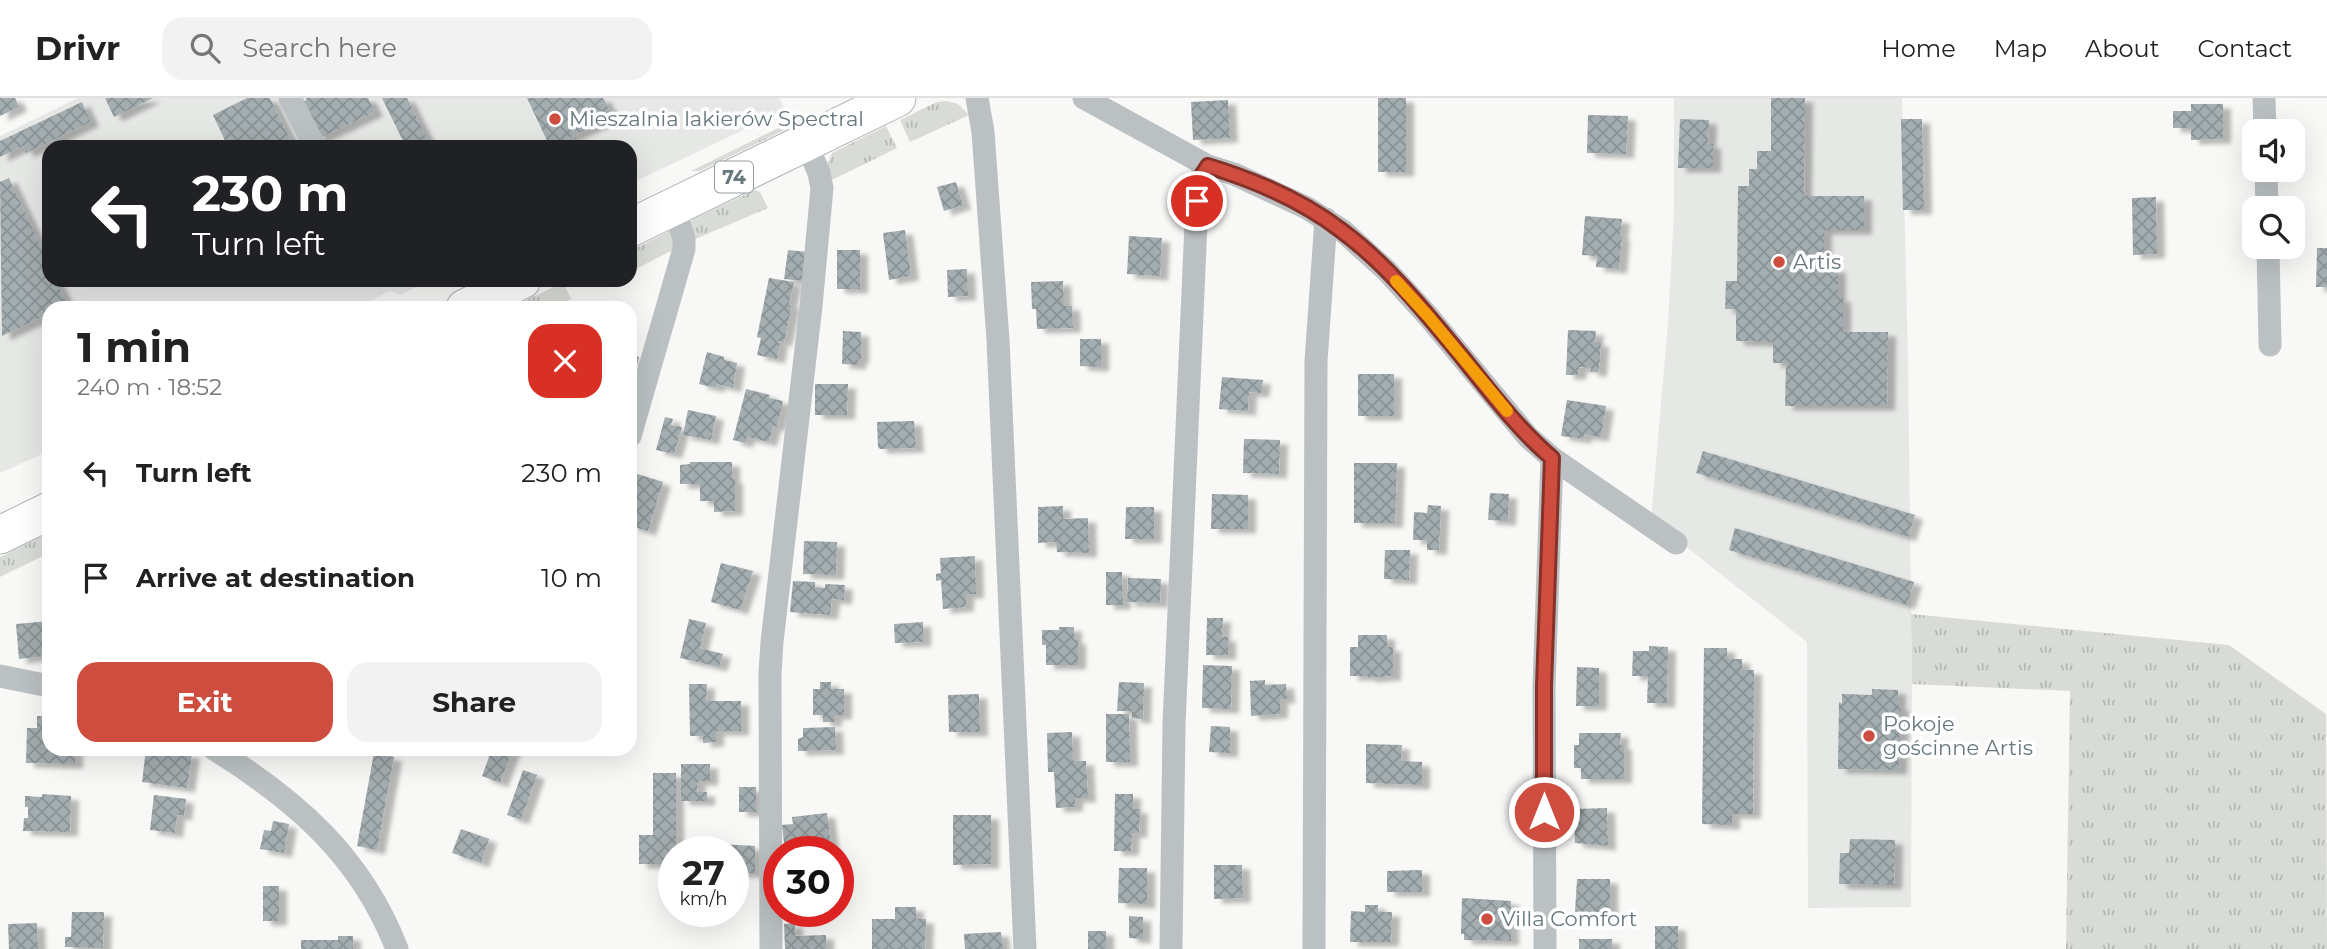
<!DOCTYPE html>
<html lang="en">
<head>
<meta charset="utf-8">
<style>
	:root { --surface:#fff; --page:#f2f2f2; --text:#222; --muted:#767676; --line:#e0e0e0; --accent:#cf4d3f }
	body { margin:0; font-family:Montserrat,sans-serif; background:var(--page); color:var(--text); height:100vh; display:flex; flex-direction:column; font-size:26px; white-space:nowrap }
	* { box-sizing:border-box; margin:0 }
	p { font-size:23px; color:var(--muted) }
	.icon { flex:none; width:38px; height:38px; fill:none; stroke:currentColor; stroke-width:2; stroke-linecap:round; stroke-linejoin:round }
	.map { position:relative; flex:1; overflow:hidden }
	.panel { position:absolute; left:42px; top:203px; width:595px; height:455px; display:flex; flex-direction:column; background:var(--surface); border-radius:21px; box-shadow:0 7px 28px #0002 }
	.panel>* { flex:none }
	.guide { position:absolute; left:42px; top:42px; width:595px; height:147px; border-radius:21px; box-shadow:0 7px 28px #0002; background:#202124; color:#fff; overflow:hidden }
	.buttons { position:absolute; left:2242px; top:21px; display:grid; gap:14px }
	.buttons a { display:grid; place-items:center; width:63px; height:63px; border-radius:14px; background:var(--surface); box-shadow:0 7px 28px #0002; font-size:35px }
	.speed { position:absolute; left:658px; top:738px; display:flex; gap:14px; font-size:35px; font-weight:700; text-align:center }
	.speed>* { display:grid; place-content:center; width:91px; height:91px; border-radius:50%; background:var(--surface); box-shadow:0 7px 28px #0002; line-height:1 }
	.speed small { font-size:18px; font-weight:400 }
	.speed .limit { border:10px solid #d22; background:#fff; color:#111 }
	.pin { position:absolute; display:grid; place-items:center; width:60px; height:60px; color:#fff; margin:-30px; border:4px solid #fff; border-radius:50%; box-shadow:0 2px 7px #0007 }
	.me { position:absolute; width:77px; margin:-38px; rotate:0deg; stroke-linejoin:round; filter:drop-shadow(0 0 5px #0008) }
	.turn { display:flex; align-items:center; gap:24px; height:147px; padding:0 35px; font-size:32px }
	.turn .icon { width:91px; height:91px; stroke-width:2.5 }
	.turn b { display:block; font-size:49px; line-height:60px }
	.round { display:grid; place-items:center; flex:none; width:74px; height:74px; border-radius:21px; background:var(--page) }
	.overview { display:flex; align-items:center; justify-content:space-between; height:119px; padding:0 35px }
	h1 { font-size:42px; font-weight:700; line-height:52px }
	.action { display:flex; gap:14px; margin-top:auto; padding:14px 35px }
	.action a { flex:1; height:80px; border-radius:21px; background:var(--accent); color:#fff; font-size:28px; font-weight:700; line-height:80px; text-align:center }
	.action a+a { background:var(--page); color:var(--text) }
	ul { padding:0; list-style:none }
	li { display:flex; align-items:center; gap:21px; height:105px; padding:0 35px }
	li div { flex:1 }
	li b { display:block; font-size:26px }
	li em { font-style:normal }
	header { display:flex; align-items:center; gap:42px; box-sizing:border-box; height:98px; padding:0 35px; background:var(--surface); border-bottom:2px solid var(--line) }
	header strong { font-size:33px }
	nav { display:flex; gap:38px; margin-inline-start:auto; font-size:24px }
	.search { width:490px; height:63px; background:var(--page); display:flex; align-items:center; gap:18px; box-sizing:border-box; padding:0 24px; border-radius:21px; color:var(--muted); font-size:26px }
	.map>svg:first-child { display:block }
	.built { fill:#e6e8e6 }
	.grass { fill:url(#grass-tufts) }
	.building { fill:url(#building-cross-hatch); filter:url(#shadow) }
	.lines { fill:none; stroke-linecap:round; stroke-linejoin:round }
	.primary-casing { stroke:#b0b5b8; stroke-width:39 }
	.street { stroke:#bbc1c3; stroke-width:23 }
	.primary { stroke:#fff; stroke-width:37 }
	.route-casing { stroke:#873229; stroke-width:18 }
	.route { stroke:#cf4d3f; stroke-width:12 }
	.slow { stroke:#f59e0b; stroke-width:12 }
	.poi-dot { fill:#cf4d3f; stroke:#fff; stroke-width:2.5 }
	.labels { text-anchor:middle; stroke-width:7; stroke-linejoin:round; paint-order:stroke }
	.shield { fill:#fff; stroke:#94a0a4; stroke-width:2 }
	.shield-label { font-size:19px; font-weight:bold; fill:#66777d }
	.poi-label { font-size:21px; fill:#66777d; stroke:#fff; text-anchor:start }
</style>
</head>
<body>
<header>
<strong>Drivr</strong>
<div class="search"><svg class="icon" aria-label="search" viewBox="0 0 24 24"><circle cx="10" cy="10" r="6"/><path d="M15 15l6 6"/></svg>Search here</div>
<nav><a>Home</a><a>Map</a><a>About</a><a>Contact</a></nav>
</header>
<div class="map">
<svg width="2327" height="851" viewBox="0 0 2327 851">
	<defs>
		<pattern id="grass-tufts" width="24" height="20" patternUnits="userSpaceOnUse" patternTransform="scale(1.75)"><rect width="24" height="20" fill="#d9dcd6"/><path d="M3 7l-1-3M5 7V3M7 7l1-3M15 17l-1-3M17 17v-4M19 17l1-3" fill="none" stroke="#b4b7b3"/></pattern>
		<pattern id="building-cross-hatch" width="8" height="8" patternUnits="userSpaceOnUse" patternTransform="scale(1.75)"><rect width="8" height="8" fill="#a4adb0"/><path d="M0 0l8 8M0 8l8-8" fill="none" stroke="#899294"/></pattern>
		<filter id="shadow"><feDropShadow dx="8" dy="4.5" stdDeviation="2" flood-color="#0004"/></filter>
	</defs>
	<rect width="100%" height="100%" fill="#f8f8f6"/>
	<path class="built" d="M78 0H779L785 12 630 86V49H49V182H431L400 197 390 193 364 206H319L321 210H49V353L0 375V38Z
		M1674 0H1902L1908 265 1912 586 1911 809 1808 810 1807 544 1651 421 1668 225 1674 114Z"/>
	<path class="grass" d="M947 3 958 6 969 17 910 44 900 22 937 4Z
		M811 14 805 22 700 73H691Z
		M886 28 897 50 830 83 827 67 832 55Z
		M755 92 760 94 768 110 693 142 689 126 693 121Z
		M669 133 673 134 677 150 630 174V153Z
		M560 186 565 188 571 201 553 210H510Z
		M49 435V455L0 479V459Z
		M1911 516 2229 547 2326 616 2327 851H2066L2070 593 1912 586Z"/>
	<path class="building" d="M0 0H15L19 9 0 18Z
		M105 0H153L114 19Z
		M247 0H270L294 49H228L213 17Z
		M306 0H368L375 14 318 41 301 5 307 2Z
		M382 0H407L431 49H406Z
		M527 0H603L613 19 550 49Z
		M1378 0H1406V74H1378Z
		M1771 0H1805L1804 98H1864V132H1824V170H1838V200H1843V234H1888L1887 308H1785L1786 265H1773V244L1736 243V211H1725L1726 183H1737L1738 88H1749V71H1757V53H1771Z
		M1228 2 1230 40 1193 42 1191 4Z
		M82 4 91 24 26 55 23 48 0 59V43Z
		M2191 6H2223V41L2191 42V30H2173V13H2191Z
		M1588 17 1628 18 1626 56 1587 55Z
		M1680 21 1709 22 1708 46H1713V70H1678Z
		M1901 21H1922L1924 112H1903Z
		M9 80 49 166V182H56L68 208 63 210H49V216L2 238 0 84Z
		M956 84 963 107 944 113 937 89Z
		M2156 99 2157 156 2133 157 2132 100Z
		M1585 118 1622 121 1620 138H1622L1619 171 1596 169 1597 158 1582 157Z
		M905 132 911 178 889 182 883 135Z
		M1129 138 1162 140 1160 178 1127 176Z
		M2317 150H2327V189H2316Z
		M788 152 807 154 804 183 784 181Z
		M837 152H860V191H837Z
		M967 171 968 198 948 199 947 172Z
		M769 180 794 184 789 206 792 207 784 244 778 243 777 245H780L777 261 757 257 761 240 757 239Z
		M1063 183 1064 208H1072L1073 230 1037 231 1036 211H1032L1031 184Z
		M1568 232 1596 233 1595 244H1601L1599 274H1590L1591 270 1579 269 1578 277H1566Z
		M843 233 861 234V261H858V267L842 266Z
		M1080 241H1101V269L1080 268Z
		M707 254 724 259V262L737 265 733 290 717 286 716 290 699 286Z
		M630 257 639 259 631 293H630Z
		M1358 276H1394V318H1358Z
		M1222 279 1263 282 1261 295 1249 294 1248 313 1219 311Z
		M815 286H848L847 317H815Z
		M746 291 770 297 769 300 783 303 777 329 773 328 769 344 747 339 745 345 733 342Z
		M1567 302 1606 308 1601 339 1584 337 1583 341 1561 338Z
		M688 312 716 318 711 342 683 337Z
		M665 319 673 321 671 327 682 329 674 356 656 352Z
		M914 323 916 350 880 351 878 349 877 324Z
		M1244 341 1280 342 1279 376 1243 375Z
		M1703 353 1915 417 1908 439 1696 375Z
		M690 364H732V381H735V413L714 414V403H700V386H680V367L690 366Z
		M1354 365H1397L1395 425H1354Z
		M634 375 663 384 648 433 630 428V388Z
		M1490 395 1509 396 1508 423 1488 422Z
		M1212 396 1248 397V431H1211Z
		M1428 407 1441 408 1439 452H1427V442H1413L1414 414 1427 415Z
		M1063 408V421L1088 420 1089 455 1057 454 1056 444 1038 445V409Z
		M1126 409H1154V441H1125Z
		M1735 430 1914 484 1907 507 1729 452Z
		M804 443 837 444 836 477 803 476Z
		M1385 452H1410L1409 482 1384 481Z
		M975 458 976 496H966V509L943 511 941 482 936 483V476L941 475 940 460Z
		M721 465 753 473 740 512 711 504Z
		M1106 474H1122L1123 507H1106Z
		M1128 480 1161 481 1160 505 1127 504Z
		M793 483 815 484V489L825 490V486L845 487 844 502 832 501 830 517 790 514Z
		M1207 520H1223L1222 539H1228V557H1206Z
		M689 521 706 525 700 550 723 556 719 569 680 560Z
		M49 523V568H46L45 558 19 561 16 526Z
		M923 524V544L895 545 894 526Z
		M1059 529H1074V542H1078V567H1046V547H1042V532H1059Z
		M1358 537H1387V549H1393V578L1368 580V578H1350V549H1358Z
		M1649 548 1668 549 1667 605H1647L1648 578H1632L1633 553H1649Z
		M1704 550H1727V561H1742V572H1754L1753 716H1732V727L1702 726Z
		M1203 567 1232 568 1231 611 1202 610Z
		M1577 569 1599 570V608H1576Z
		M1265 582V587L1286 586 1287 601H1280V616L1251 618 1250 583Z
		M820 584H831V591H844V617H834V624H823V617H813V591H820Z
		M1119 584 1144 585 1143 621 1132 620V613H1117Z
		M689 586H707L706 603H741V633H716V644L703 645V638H690Z
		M1872 591 1898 592V608H1901L1899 672 1838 671 1839 604 1842 606V596L1872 597Z
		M979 596 980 634H949L948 597Z
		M1106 616H1129L1130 664H1106Z
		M37 618H49V651H75V666L26 665 27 630H37Z
		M1211 628 1230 629V655L1209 654Z
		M835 629 836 652 798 653V641L803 639V630Z
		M1072 634 1073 663H1086L1088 700H1075V709L1056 710 1054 674H1048L1047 635Z
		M1579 635H1621L1620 647H1624V681H1581V670H1574V647H1579Z
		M1366 646 1402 647 1401 663 1422 664V687L1366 685Z
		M146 651H175V654L192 656 187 690 142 684Z
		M492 651H513L500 685 482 678Z
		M374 655 394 659 377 752 357 748Z
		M681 666H710V683H698L697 694H707V703H681Z
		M523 672 537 677 521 722 507 717Z
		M653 675H676V754H674V766H639V737H653Z
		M739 689H756V714H739Z
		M42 696 71 698 70 734 23 733 24 720H28V709H25V698L42 699Z
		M1115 696H1133V711H1140L1139 735H1132L1131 753H1114Z
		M154 697 186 701 184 718 177 717 175 735 150 732Z
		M1607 710 1608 748 1575 745 1574 711Z
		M827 715 832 754H785L782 727 793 726 792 719Z
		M953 717H991V766L953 767Z
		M273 723 289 726 284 755 260 751 264 732 271 733Z
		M461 731 489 741 481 765 452 755Z
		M1850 741 1895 742 1894 787 1839 786 1840 755H1849Z
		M702 745 755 748V775H735L733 754H684V746Z
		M1214 767H1242L1243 800 1214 801Z
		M1119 770H1147V806L1118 805Z
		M1422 772V794H1387V773Z
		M1577 781H1610V814H1575Z
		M263 788H279V823H263Z
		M1462 800 1511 803V843L1464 842V836H1461Z
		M1365 807H1378V814H1392L1391 844H1350L1351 813 1365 814Z
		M895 809H916V821H926L925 851H872V821H895Z
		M72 814H104L103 850 65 849V839H71Z
		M1129 818 1143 819V841L1129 840Z
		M37 825 38 851H9L8 826Z
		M795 825V838L826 837V851H785L784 826Z
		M1655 828H1678V851H1655Z
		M1088 833H1106V851H1088Z
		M1001 834 1003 851H965L964 836Z
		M338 838H353V851H301V842H338Z
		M1579 841H1612V851H1579Z"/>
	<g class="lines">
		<defs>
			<path id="primary" d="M630 130 897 0
				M465 210 522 182
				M0 437 49 413"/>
		</defs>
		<use href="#primary" class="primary-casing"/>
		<path class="street" d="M290 0 315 49
			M977 0 983 34 998 242 1025 851
			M1084 0 1208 68 1234 76 1307 110 1343 133 1387 173 1428 218 1528 339 1552 360 1676 445
			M2264 0 2265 33
			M2266 72 2267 110
			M2268 149 2270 247
			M630 338 684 151V141L674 108
			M0 578 49 588
			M214 651C296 702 361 758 397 851
			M771 851 770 575 772 544 811 208 822 90 819 75 806 44
			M1171 851 1174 626 1197 103 1201 79 1208 68
			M1314 851 1316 263 1326 121
			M1545 851 1544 588 1552 360"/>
		<use href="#primary" class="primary"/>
	</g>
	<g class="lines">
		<defs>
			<path id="route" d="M1197 103 1201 79 1208 68C1254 82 1303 103 1342 133 1389 168 1426 215 1463 260 1491 295 1518 331 1552 360L1544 588V714"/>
		</defs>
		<use href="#route" class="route-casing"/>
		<use href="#route" class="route"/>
		<path class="slow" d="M1396 183 1428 218 1507 313"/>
	</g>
	<g class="poi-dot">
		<circle cx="555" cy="21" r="7"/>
		<circle cx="1779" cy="164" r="7"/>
		<circle cx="1869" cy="638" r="7"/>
		<circle cx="1487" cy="821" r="7"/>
	</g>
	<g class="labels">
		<rect class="shield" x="715" y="63.5" width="38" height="31" rx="5"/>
		<g class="shield-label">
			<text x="734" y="86">74</text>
		</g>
		<g class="poi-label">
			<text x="569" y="28">Mieszalnia lakierów Spectral</text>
			<text x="1793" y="171">Artis</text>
			<text x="1883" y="633">Pokoje<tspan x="1883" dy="24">gościnne Artis</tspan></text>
			<text x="1501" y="828">Villa Comfort</text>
		</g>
	</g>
</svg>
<div class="buttons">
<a><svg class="icon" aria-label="sound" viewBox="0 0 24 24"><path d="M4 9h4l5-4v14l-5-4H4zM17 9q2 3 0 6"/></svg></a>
<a><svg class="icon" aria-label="search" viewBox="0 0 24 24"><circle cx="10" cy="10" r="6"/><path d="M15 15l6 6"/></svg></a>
</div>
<div class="speed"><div>27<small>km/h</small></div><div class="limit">30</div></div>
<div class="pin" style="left:1197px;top:103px;background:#d93025"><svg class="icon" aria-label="arrive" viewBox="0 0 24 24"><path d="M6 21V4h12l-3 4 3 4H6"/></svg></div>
<svg class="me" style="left:1544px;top:714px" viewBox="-20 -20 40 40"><circle r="17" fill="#cf4d3f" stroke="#fff" stroke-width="3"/><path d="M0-11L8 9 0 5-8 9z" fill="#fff"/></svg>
<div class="guide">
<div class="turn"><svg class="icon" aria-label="left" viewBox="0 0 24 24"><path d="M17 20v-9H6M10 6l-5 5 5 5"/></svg><div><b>230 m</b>Turn left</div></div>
</div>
<section class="panel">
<div class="overview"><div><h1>1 min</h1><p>240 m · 18:52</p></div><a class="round" style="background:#d93025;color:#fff"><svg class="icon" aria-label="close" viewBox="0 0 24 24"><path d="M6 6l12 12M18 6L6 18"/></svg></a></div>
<ul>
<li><svg class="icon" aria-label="left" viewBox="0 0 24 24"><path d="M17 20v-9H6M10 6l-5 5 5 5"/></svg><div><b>Turn left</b></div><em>230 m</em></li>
<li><svg class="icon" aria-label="arrive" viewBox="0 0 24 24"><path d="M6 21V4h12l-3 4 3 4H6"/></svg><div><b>Arrive at destination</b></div><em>10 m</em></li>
</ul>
<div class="action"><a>Exit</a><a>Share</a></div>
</section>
</div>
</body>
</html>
